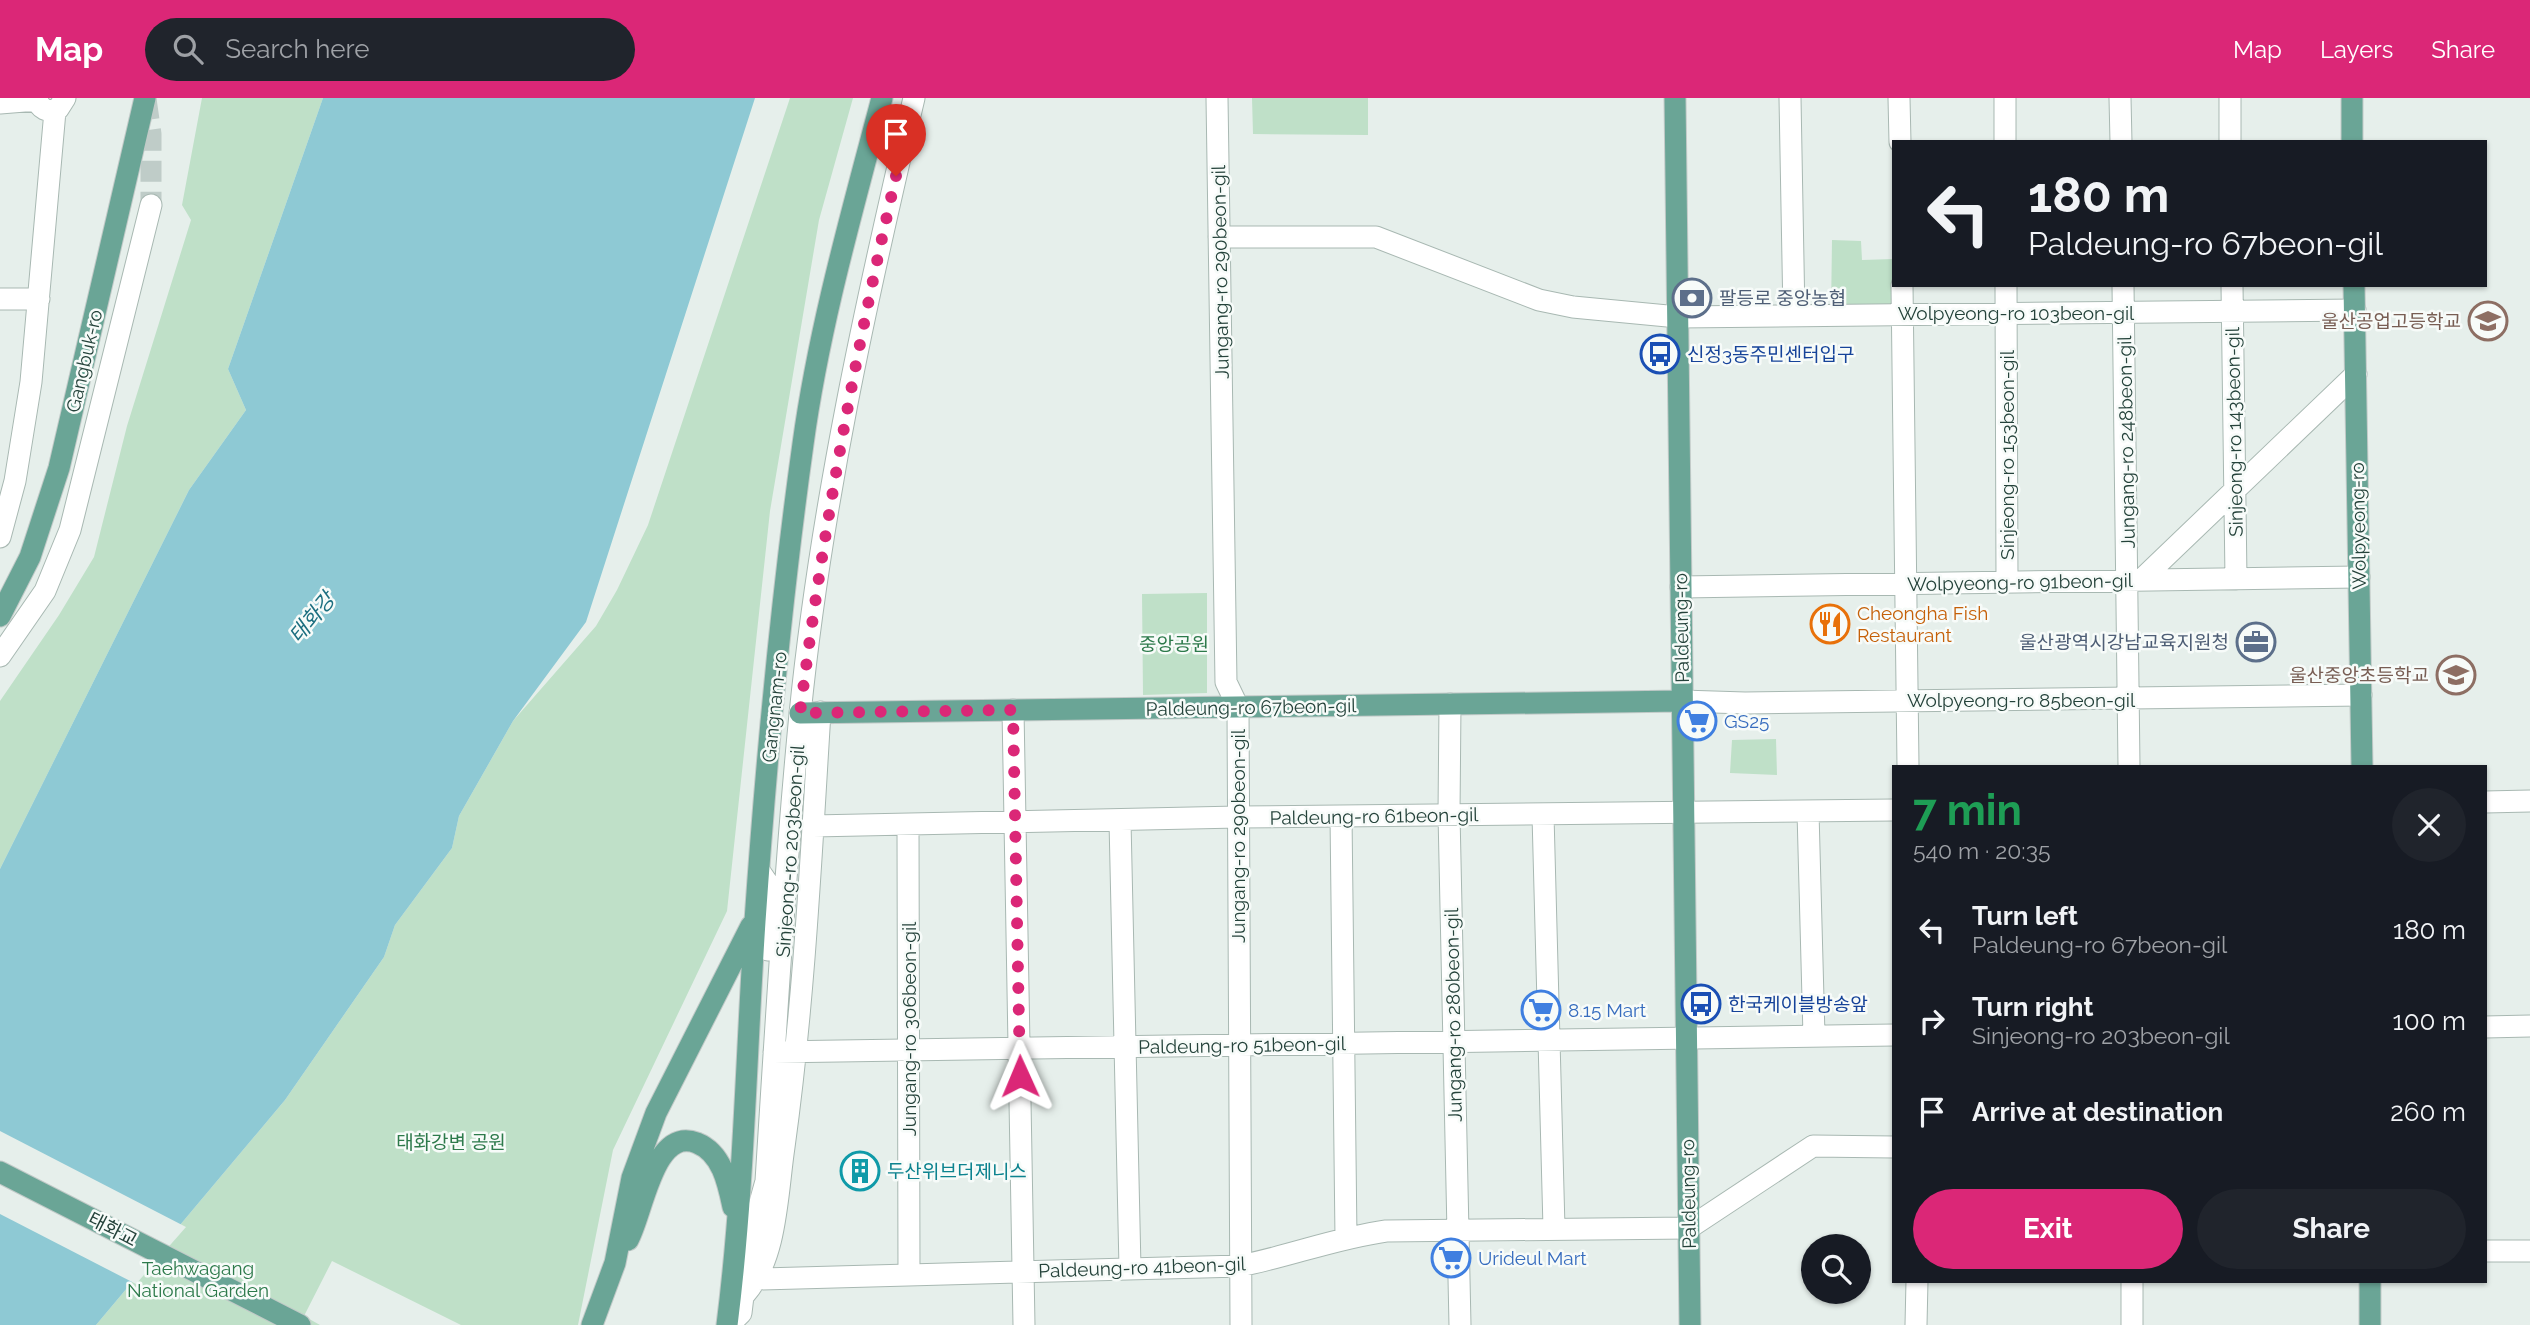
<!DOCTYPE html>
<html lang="en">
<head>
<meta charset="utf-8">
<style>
	:root { --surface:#171b24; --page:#20242c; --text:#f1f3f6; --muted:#9ea1a6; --accent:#db2777 }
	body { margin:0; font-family:Raleway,"Noto Sans KR",sans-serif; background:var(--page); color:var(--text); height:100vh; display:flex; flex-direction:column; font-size:26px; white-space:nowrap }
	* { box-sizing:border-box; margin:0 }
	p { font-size:23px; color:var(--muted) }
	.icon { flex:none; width:38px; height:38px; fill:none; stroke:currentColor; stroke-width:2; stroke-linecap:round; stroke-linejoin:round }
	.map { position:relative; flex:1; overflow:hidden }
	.sheet { position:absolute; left:1892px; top:667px; width:595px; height:518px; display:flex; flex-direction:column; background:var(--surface); border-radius:0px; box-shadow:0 2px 5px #0004 }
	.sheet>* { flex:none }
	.guide { position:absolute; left:1892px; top:42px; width:595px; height:147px; border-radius:0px; box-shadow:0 2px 5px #0004; background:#171b24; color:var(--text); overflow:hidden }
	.fabs { position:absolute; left:1801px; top:1136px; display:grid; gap:14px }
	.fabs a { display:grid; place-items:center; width:70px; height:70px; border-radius:50%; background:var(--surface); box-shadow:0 2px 5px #0004; font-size:35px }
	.pin { position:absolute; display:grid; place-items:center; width:60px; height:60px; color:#fff; margin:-72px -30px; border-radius:50% 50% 50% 0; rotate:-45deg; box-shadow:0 0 7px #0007 }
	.pin .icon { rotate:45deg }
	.me { position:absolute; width:77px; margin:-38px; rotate:359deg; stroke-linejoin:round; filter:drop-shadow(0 0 5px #0008) }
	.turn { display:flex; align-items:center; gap:24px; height:147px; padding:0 21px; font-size:32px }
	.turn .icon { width:91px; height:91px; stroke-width:2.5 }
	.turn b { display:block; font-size:49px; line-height:60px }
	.round { display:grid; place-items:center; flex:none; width:74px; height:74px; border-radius:37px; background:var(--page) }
	.overview { display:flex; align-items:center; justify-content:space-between; height:119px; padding:0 21px }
	h1 { font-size:42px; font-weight:700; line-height:52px; color:#1e9e55 }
	.primary-button { display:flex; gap:14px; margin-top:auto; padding:14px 21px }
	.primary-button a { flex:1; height:80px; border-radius:42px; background:var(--accent); color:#fff; font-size:28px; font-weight:700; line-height:80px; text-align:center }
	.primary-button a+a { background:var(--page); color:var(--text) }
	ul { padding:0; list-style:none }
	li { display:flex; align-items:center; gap:21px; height:91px; padding:0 21px }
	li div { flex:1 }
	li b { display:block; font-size:26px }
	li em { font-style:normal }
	header { display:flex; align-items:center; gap:42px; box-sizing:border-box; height:98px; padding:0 35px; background:var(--accent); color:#fff }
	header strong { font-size:33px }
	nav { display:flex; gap:38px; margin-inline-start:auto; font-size:24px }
	.search { width:490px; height:63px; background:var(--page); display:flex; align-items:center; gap:18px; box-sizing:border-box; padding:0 24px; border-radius:38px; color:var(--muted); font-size:26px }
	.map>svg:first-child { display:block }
	.green { fill:#bfe0c8 }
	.water { fill:#8ec9d4 }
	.pier { fill:#e6efeb }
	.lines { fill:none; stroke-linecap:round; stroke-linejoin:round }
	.minor-tunnel { stroke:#bfccc8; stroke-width:21; stroke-dasharray:21 10; stroke-linecap:butt }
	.minor-casing { stroke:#a8b8b2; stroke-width:23 }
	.major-casing { stroke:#c2cac8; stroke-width:23 }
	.minor { stroke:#fff; stroke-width:21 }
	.major { stroke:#6aa596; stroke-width:21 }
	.route { stroke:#db2777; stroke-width:12; stroke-dasharray:0 21.6 }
	.labels { text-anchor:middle; stroke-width:5; stroke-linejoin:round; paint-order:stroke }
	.street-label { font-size:19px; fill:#24423a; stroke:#f7fbf9 }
	.service-label { font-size:19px; fill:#4e5e75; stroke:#f7fbf9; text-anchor:start }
	.education-label { font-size:19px; fill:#785e54; stroke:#f7fbf9; text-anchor:end }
	.transit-label { font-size:19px; fill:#164399; stroke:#f7fbf9; text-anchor:start }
	.food-label { font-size:19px; fill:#c56008; stroke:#f7fbf9; text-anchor:start }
	.park-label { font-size:19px; fill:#2d7a4b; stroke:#f7fbf9 }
	.shop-label { font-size:19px; fill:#366cbe; stroke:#f7fbf9; text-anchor:start }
	.culture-label { font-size:19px; fill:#0d838f; stroke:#f7fbf9; text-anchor:start }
	.water-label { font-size:21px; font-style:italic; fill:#1c6f80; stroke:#f7fbf9 }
</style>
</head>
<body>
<header>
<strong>Map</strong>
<div class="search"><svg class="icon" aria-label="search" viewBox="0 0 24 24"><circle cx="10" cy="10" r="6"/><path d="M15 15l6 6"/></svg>Search here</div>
<nav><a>Map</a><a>Layers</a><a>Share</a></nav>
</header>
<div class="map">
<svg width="2530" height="1227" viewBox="0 0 2530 1227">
	<rect width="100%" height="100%" fill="#e6efeb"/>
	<path class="green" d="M202 0H323L228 271 246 312 189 392 0 771V603L59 517 94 459 127 328 191 122 182 107Z
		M790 0H853L819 122 770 413 727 813 613 1052 578 1227H461L332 1163 304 1218 320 1227H96L285 1002 384 859 395 827 452 750 459 718 513 623 596 528 617 492 648 427Z
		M1252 0H1368V37L1253 36Z
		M1832 142 1861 143 1862 162 1893 161 1894 187 1899 214 1831 215Z
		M1207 495V595L1143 597 1142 496Z
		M1776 641 1777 677 1730 675 1732 642Z"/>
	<path class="water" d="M323 0H755L586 524 513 623 459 718 452 750 395 827 384 859 285 1002 96 1227H0V771L189 392 246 312 228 271Z"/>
	<path class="pier" d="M0 1033 186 1129 136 1186 0 1116Z"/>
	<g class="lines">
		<path class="minor-tunnel" d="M146 1 151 36V107"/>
		<defs>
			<path id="minor" d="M37 0C39 11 48 15 58 11L65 0
				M1217 0 1226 584 1238 609 1241 1227
				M1790 0 1794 218
				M1899 0 1900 44
				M2005 0V44
				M2120 0 2121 44
				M2230 0V44
				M0 5 37 2
				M1219 139H1376L1539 202 1573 209 1678 219 2355 212
				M1902 187 1908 668
				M2006 187 2007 484
				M2123 187 2129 668
				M2232 187 2236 481
				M0 201H39
				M0 439 15 383 31 284 55 13
				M2141 482 2356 276
				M1681 489 2359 479
				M0 558 45 493 70 432 151 107
				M1682 603 1745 605 2361 597
				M1450 606 1449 716 1460 1227
				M1013 612 1024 1227
				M2485 704 2530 703
				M1808 714 1814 938
				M1543 717 1554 1130
				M1341 718 1346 1140
				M1120 723 1130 1170
				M908 727 909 1177
				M813 728 1238 719 1894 712
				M760 774 771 790 768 852
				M2485 929 2530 928
				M774 954 1894 937
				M751 1137 766 1083C776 927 785 771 800 616 821 408 866 203 914 0
				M2485 1153H2530
				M758 1181 1240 1168C1290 1158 1336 1140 1386 1133L1689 1130 1813 1048 1894 1049
				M2132 1183V1227
				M745 1196C777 1160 777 1096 784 1049 804 905 811 760 820 614
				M729 1227 741 1215 752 1122
				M1916 1227 1917 1183"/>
			<path id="major" d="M1675 0 1690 1227
				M2352 0V44
				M2354 187 2362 668
				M0 518 30 459 59 370 145 0
				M800 615 1682 603
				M0 1074 300 1227
				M628 1142C643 1116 653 1028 697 1045 722 1055 728 1085 733 1109
				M2370 1183V1227
				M592 1227 615 1165 632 1080 656 1015 751 828
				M727 1227C744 1093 746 958 755 823 766 664 781 504 803 346 819 229 852 114 882 0"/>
		</defs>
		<use href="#minor" class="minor-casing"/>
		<use href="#major" class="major-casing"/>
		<use href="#minor" class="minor"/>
		<use href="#major" class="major"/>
	</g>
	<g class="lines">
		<path class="route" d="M896 78C855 256 823 434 800 615L1013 612 1020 978"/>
	</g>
	<defs>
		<symbol id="bank-ring" viewBox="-11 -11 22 22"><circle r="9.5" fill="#f7fbf9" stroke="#5c6f8a" stroke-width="1.5"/><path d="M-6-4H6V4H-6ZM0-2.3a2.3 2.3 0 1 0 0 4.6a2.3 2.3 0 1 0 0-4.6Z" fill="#5c6f8a"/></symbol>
		<symbol id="school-ring" viewBox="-11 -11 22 22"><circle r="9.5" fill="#f7fbf9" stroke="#8d6e63" stroke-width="1.5"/><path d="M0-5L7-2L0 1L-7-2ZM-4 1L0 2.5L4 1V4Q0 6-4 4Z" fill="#8d6e63"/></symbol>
		<symbol id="bus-ring" viewBox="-11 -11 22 22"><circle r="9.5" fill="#f7fbf9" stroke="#1a4fb4" stroke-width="1.5"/><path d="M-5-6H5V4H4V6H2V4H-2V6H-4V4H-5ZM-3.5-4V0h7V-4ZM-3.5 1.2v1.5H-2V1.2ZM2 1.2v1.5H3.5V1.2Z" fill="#1a4fb4"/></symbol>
		<symbol id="restaurant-ring" viewBox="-11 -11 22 22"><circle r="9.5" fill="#f7fbf9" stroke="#e8710a" stroke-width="1.5"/><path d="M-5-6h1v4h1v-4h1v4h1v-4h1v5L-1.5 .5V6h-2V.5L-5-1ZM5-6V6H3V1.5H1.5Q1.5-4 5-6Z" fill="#e8710a"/></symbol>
		<symbol id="office-ring" viewBox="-11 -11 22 22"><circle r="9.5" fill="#f7fbf9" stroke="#5c6f8a" stroke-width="1.5"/><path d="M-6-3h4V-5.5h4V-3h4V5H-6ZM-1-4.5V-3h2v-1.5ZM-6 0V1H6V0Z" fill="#5c6f8a"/></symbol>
		<symbol id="supermarket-ring" viewBox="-11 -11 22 22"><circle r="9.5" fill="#f7fbf9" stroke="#3f7fe0" stroke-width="1.5"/><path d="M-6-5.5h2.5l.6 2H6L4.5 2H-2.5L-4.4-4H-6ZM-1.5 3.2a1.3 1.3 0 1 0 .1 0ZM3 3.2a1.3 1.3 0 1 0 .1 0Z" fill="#3f7fe0"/></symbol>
		<symbol id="building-ring" viewBox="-11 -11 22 22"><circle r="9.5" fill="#f7fbf9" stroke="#0f9aa8" stroke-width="1.5"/><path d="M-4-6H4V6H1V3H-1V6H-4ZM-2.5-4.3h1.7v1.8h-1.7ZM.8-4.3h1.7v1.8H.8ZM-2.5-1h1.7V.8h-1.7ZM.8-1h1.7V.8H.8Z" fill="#0f9aa8"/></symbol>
	</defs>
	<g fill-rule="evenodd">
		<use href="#bank-ring" x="1670" y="178" width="44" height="44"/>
		<use href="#school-ring" x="2466" y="201" width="44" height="44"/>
		<use href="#bus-ring" x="1638" y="234" width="44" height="44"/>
		<use href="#restaurant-ring" x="1808" y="504" width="44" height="44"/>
		<use href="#office-ring" x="2234" y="522" width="44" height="44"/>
		<use href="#school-ring" x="2434" y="555" width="44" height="44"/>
		<use href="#supermarket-ring" x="1675" y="601" width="44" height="44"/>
		<use href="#bus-ring" x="1679" y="884" width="44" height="44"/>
		<use href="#supermarket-ring" x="1519" y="890" width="44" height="44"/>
		<use href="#building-ring" x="838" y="1051" width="44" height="44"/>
		<use href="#supermarket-ring" x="1429" y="1138" width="44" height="44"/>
	</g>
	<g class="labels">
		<g class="street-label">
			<text transform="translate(1220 174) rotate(-91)" y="7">Jungang-ro 290beon-gil</text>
			<text x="2016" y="222">Wolpyeong-ro 103beon-gil</text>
			<text transform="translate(84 263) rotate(-77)" y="7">Gangbuk-ro</text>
			<text transform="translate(2234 334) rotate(-91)" y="7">Sinjeong-ro 143beon-gil</text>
			<text transform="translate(2126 344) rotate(-91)" y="7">Jungang-ro 248beon-gil</text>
			<text transform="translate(2007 357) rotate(-90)" y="7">Sinjeong-ro 153beon-gil</text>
			<text transform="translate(2358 428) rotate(-91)" y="7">Wolpyeong-ro</text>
			<text transform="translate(2020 484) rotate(-1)" y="7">Wolpyeong-ro 91beon-gil</text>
			<text transform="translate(1681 530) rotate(-91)" y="7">Paldeung-ro</text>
			<text x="2021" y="609">Wolpyeong-ro 85beon-gil</text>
			<text transform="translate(774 609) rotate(-84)" y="7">Gangnam-ro</text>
			<text transform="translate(1251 609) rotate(-1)" y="7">Paldeung-ro 67beon-gil</text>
			<text transform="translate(1374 718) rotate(-1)" y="7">Paldeung-ro 61beon-gil</text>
			<text transform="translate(1238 738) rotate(-90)" y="7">Jungang-ro 290beon-gil</text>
			<text transform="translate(790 753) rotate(-86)" y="7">Sinjeong-ro 203beon-gil</text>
			<text transform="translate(1453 917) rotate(-91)" y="7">Jungang-ro 280beon-gil</text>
			<text transform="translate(909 931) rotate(-90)" y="7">Jungang-ro 306beon-gil</text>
			<text transform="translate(1242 947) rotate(-1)" y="7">Paldeung-ro 51beon-gil</text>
			<text transform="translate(1688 1096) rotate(-91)" y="7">Paldeung-ro</text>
			<text transform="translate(113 1131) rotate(27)" y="7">태화교</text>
			<text transform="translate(1142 1169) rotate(-2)" y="7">Paldeung-ro 41beon-gil</text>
		</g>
		<g class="service-label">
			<text x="1719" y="207">팔등로 중앙농협</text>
			<text x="2229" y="551" text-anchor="end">울산광역시강남교육지원청</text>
		</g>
		<g class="education-label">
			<text x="2461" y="230">울산공업고등학교</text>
			<text x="2429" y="584">울산중앙초등학교</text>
		</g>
		<g class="transit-label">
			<text x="1687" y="263">신정3동주민센터입구</text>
			<text x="1728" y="913">한국케이블방송앞</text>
		</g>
		<g class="food-label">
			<text x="1857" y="522">Cheongha Fish<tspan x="1857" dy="22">Restaurant</tspan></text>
		</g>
		<g class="park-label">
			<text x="1174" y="553">중앙공원</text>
			<text x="451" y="1051">태화강변 공원</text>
			<text x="198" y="1177">Taehwagang<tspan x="198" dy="22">National Garden</tspan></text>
		</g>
		<g class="shop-label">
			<text x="1724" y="630">GS25</text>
			<text x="1568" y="919">8.15 Mart</text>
			<text x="1478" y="1167">Urideul Mart</text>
		</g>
		<g class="culture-label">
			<text x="887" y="1080">두산위브더제니스</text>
		</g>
		<g class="water-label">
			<text transform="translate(312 520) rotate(-50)" y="7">태화강</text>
		</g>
	</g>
</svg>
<div class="fabs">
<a><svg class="icon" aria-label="search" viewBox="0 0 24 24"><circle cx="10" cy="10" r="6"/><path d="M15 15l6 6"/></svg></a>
</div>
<div class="pin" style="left:896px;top:78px;background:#d93025"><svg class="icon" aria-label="arrive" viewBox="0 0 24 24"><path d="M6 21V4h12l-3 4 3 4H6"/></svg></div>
<svg class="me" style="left:1020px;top:978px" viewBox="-20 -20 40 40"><path d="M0-17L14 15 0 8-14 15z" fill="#db2777" stroke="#fff" stroke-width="4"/></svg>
<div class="guide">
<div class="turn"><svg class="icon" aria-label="left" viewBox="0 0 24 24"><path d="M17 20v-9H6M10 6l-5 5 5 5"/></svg><div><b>180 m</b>Paldeung-ro 67beon-gil</div></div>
</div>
<section class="sheet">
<div class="overview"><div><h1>7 min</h1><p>540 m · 20:35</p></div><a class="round"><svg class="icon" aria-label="close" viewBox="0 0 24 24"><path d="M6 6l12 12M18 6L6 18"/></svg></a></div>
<ul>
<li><svg class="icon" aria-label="left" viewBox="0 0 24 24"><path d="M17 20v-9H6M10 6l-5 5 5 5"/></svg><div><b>Turn left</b><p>Paldeung-ro 67beon-gil</p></div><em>180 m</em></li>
<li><svg class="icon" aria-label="right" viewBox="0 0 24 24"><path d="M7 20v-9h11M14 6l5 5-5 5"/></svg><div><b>Turn right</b><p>Sinjeong-ro 203beon-gil</p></div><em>100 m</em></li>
<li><svg class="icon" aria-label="arrive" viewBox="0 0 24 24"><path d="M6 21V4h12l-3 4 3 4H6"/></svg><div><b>Arrive at destination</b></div><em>260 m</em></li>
</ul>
<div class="primary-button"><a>Exit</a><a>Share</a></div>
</section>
</div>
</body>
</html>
